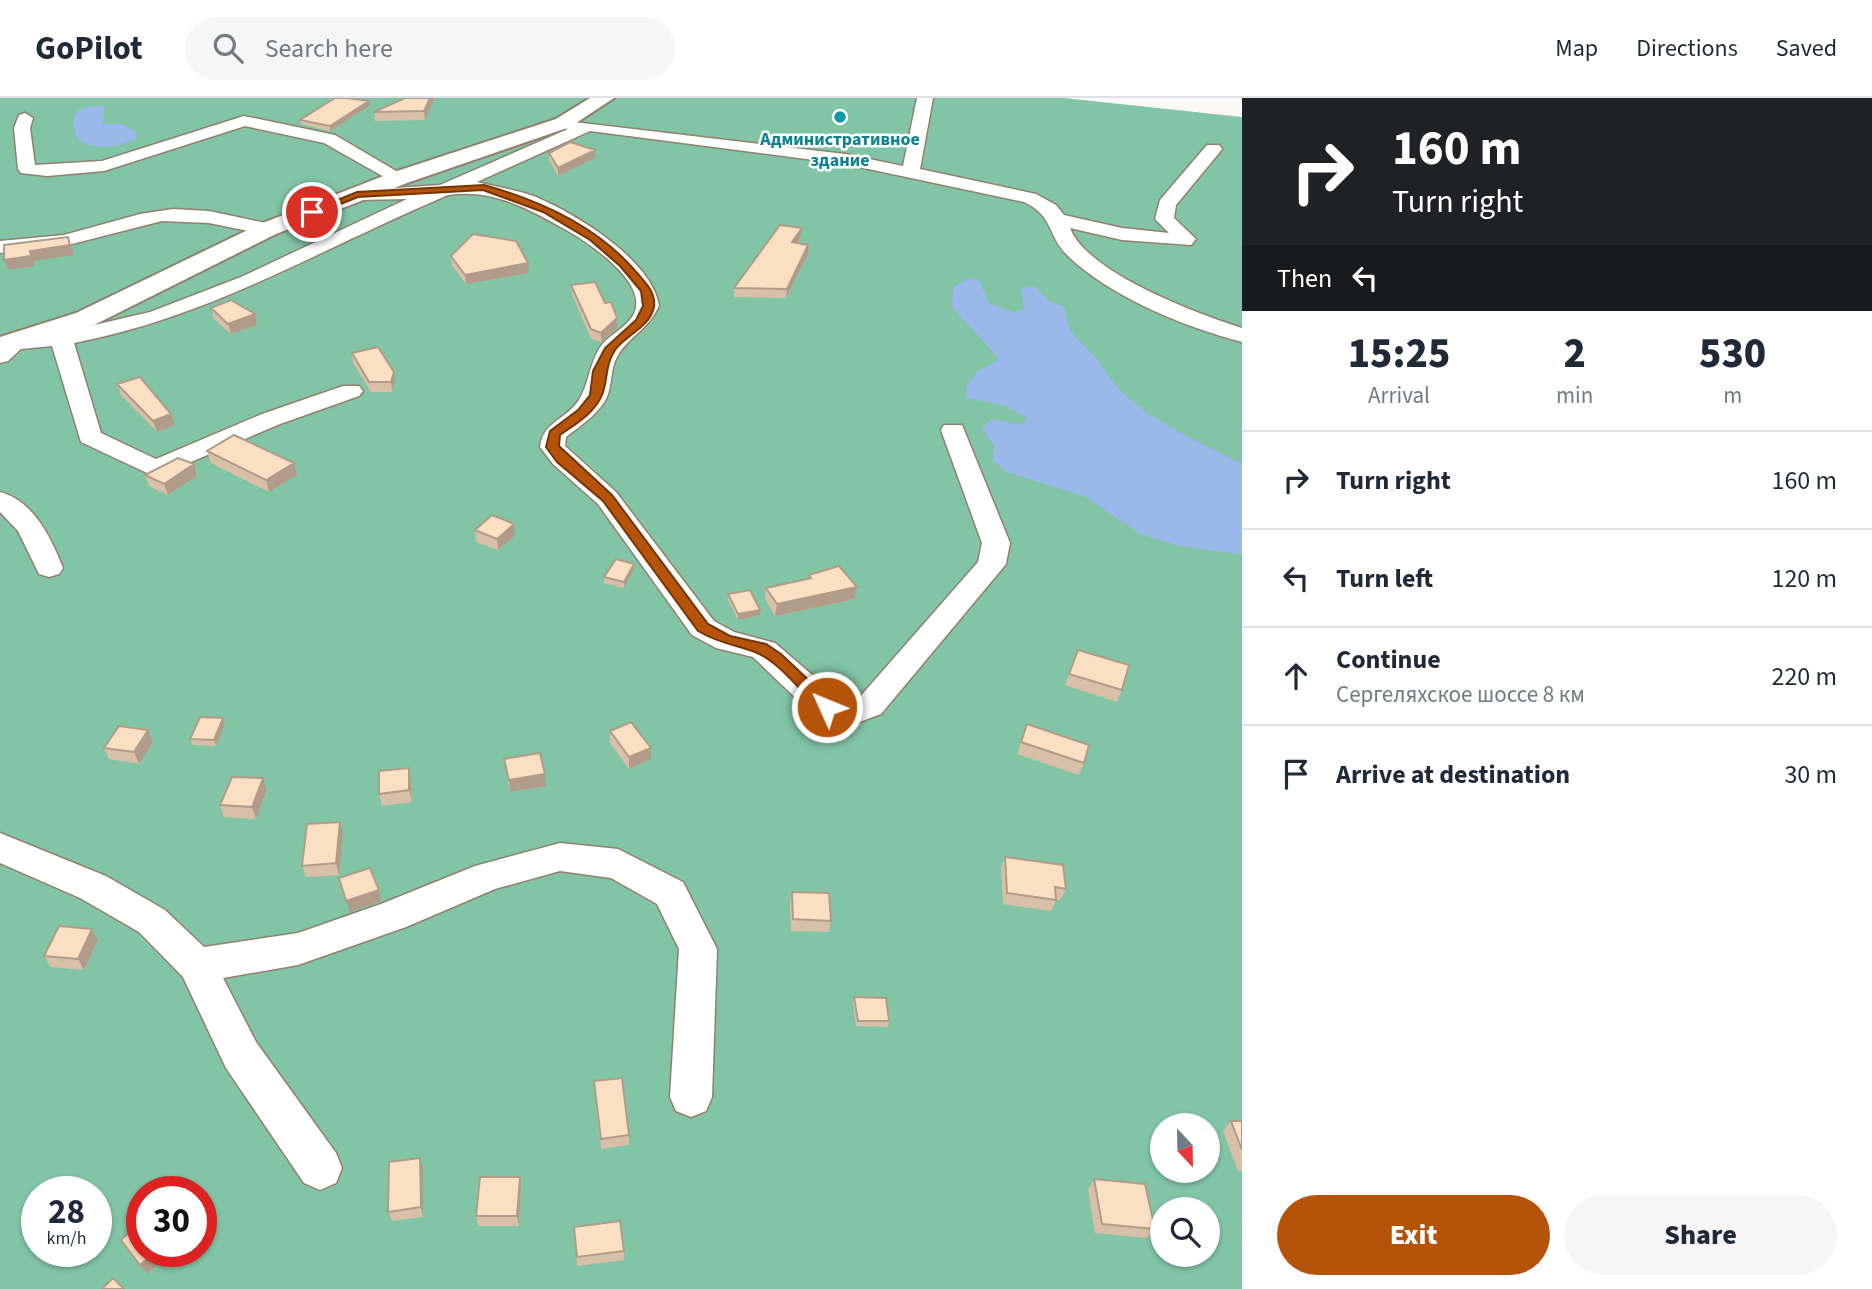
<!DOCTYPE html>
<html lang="en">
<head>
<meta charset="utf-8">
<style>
	:root { --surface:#fff; --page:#f6f6f7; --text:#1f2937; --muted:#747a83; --line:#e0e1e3; --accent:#b45309 }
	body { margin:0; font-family:"Source Sans 3",sans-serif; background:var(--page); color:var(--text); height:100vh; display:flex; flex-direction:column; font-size:26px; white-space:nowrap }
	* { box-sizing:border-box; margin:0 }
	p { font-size:23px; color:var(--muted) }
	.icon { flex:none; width:38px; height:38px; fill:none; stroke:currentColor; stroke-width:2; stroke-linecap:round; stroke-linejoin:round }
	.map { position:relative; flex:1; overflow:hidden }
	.drawer { display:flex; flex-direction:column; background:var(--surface); width:630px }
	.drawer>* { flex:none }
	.guide { background:#202124; color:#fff; overflow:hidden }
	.needle { width:46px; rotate:158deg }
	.tools { position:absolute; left:1150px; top:1015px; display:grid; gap:14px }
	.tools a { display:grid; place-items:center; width:70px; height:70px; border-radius:50%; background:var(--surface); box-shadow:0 2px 5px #0004; font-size:35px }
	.speed { position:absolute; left:21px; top:1078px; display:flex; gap:14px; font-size:35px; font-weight:700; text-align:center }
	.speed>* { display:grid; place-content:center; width:91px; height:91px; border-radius:50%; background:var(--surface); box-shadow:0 2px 5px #0004; line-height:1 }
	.speed small { font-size:18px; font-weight:400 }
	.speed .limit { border:10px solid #d22; background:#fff; color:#111 }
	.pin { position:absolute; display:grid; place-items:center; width:60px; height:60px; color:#fff; margin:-30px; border:4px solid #fff; border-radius:50%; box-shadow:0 2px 7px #0007 }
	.me { position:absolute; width:77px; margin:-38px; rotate:314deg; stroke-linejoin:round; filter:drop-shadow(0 0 5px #0008) }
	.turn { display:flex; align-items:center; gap:24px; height:147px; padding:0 35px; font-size:32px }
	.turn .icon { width:91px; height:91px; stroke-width:2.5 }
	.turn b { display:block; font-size:49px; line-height:60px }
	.then { display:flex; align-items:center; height:66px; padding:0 35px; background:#0003; gap:14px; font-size:26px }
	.eta { display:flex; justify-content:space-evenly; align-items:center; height:119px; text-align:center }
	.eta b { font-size:42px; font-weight:800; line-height:49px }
	.cta { display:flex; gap:14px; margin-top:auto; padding:14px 35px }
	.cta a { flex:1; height:80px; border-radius:42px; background:var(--accent); color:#fff; font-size:28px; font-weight:800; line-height:80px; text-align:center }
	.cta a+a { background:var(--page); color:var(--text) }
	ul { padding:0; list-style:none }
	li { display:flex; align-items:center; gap:21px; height:98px; padding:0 35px; border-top:2px solid var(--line) }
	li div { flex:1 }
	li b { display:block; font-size:26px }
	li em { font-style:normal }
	header { display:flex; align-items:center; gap:42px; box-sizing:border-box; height:98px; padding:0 35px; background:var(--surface); border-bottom:2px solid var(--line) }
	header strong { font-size:33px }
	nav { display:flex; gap:38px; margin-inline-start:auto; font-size:24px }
	.search { width:490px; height:63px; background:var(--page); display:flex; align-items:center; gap:18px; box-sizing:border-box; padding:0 24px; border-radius:38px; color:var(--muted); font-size:26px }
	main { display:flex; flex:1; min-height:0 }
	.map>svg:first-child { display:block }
	.forest { fill:#82c4a6; fill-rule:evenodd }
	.water { fill:#9bb8eb }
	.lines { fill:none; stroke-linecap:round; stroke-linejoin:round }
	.minor-casing { stroke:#92806e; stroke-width:3 }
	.major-casing { stroke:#92806e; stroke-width:4 }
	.minor { fill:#fff; fill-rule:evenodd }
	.major { fill:#fff; fill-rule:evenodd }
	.wall { fill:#d8c0a8 }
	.shaded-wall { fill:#b09c88 }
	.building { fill:#fbdfc3; stroke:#b09c88; stroke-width:2 }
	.route { fill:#b45309; stroke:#753606; stroke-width:2 }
	.culture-dot { fill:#0f9aa8; stroke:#fff; stroke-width:2.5 }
	.labels { text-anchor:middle; stroke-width:5; stroke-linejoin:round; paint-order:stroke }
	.far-culture-label { font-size:18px; font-weight:bold; fill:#0d838f; stroke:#fff }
</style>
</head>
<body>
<header>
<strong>GoPilot</strong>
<div class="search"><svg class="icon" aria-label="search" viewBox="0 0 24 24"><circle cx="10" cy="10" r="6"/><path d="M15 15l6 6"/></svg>Search here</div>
<nav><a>Map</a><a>Directions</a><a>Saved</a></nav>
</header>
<main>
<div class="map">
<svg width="1242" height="1191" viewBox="0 0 1242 1191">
	<rect width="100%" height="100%" fill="#fcf8f4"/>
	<path class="forest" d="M0 0H1064L1242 19V1191H0ZM1162 1027H1208V1073H1162ZM37 1094H96V1153H37ZM142 1094H201V1153H142ZM1162 1111H1208V1157H1162Z"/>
	<path class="water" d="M104 8 103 26H122L136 34 137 39C119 51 95 52 77 41L73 23 77 13 86 9Z
		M966 181 979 182 989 205 1016 215 1024 210 1021 191 1034 188 1050 204 1064 208C1071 243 1074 235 1096 260 1104 270 1110 281 1118 290 1152 325 1201 344 1242 366V457L1177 447 1142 437 1086 399 1007 374 993 362 994 348 982 330 991 321 1023 327 1027 320 1006 308 967 300 966 288 978 273 999 261 952 209 953 190Z"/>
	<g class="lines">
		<defs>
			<path id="minor" d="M917 0H933L920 71 1036 96 1056 107 1064 117 1122 130 1169 135 1155 121 1160 102 1207 47H1219L1222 51 1219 55 1176 107 1174 120 1196 141 1191 147 1122 142 1070 130C1087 175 1198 216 1242 230V244C1185 229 1110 199 1067 157 1047 137 1054 118 1024 104L845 66 590 33 477 84C496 89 518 92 536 99 576 116 652 162 659 208 647 232 634 235 620 254 610 268 613 281 608 296 602 314 580 328 566 339L565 348 616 394 714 523 734 534 775 545 838 599 852 603 859 600 978 464 982 445 941 332 944 327H962L1010 445 1006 466 881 616 854 626 829 622 802 606 753 559 716 550 692 537 598 406 553 366 540 349C543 325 562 323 576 306 589 290 588 267 601 248 609 237 624 231 632 219 653 188 592 147 568 133 531 112 493 90 448 97 320 151 213 218 74 245L101 335 156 361 262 316 343 288H359L363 293 359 298 280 326 165 375H147L81 344 52 248 21 251 8 263 0 265V246L7 240 64 234 150 214 241 179 407 101 357 102 348 97 351 93 440 87 568 31 557 28V22L845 56 903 68Z
				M25 15 33 20 30 30 35 67 102 63 244 18 335 37 408 80 405 84H393L324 45 245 28 104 73 47 78 21 75 18 71 14 30 19 17Z
				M173 111 209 113 275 127 278 131 268 137 209 125 162 123 64 148 0 155V143L64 137 140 116Z
				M0 394C34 403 51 440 63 470L59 476 49 479 39 476 18 433 0 414Z
				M0 735 106 778 165 812 204 849 298 835 381 806 475 768 560 745 618 751 683 784 717 851 712 999 706 1013 691 1019 676 1013 670 999 679 851 657 806 611 780 560 773 495 791 406 829 298 867 223 880 256 944 336 1055 342 1070 336 1085 320 1092 304 1085 226 970 183 879 139 834 80 800 0 765Z"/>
			<path id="major" d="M590 0H614L570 29 407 85 276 136 94 227 0 256V239L76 215 260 126 391 75 556 21Z"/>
		</defs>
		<use href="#minor" class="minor-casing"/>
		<use href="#major" class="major-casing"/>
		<use href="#minor" class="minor"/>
		<use href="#major" class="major"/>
	</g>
	<path class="wall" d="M435 0 425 22 375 23 374 14Z
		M369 3V8L330 33 301 26 300 22Z
		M595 52V60L558 78 549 62V55Z
		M801 139 797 145 808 156 786 200 734 199V190Z
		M451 158 529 175 466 186 452 167Z
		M571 187 617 230 601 244 591 241 572 196Z
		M211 210 255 216 257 227 231 236 214 221Z
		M352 255 395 284 392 294H371L353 265Z
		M117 286 175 327 157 334 121 297Z
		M207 353 297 377 269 394 211 365Z
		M194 366 197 378 168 397 149 388 145 377Z
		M475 432 515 438 498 452 476 444Z
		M634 471 624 490 604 485V479Z
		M809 477 857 489 855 501 775 518 765 501 766 490 809 480Z
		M728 496 760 517 738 522 728 502Z
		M1078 552 1122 592 1117 604 1065 587Z
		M223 620 225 626 216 648 193 647 190 641Z
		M1027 626 1084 665 1079 677 1017 656Z
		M148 632 153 644 139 666 109 661 104 650Z
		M610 633 651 661 629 671 610 645Z
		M504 661 546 688 510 694 506 673Z
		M409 670 411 682 412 704 382 708 379 696Z
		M267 692 256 721 224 719 220 707Z
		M343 735 339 777 306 779 302 768Z
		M1005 759 1066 791 1060 802H1056L1051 813 1003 806 1001 770Z
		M792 794 831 823 829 834 791 833 790 805Z
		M92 831 98 842 84 872 51 869 44 858Z
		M854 899 889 923 888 929 856 928 853 904Z
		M594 983 629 1037V1047L601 1051Z
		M1231 1023H1242V1073H1238L1223 1033Z
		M423 1070V1119L392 1123 388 1114Z
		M520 1079 521 1089 519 1128H478L476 1118Z
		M1094 1081 1155 1131 1147 1140 1095 1135 1088 1091Z
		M574 1129 624 1153V1162L577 1168Z"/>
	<path class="shaded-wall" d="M430 0H435L425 22 424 13Z
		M369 3V8L330 33V28Z
		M595 52V60L558 78V70Z
		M802 130 801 139 792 153V144Z
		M68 139 74 157 34 163V168L8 172 4 162Z
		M808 147V156L786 200 787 191Z
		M528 165 529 175 466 186 465 177Z
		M255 216 257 227 231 236 228 226Z
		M617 220V230L601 244V235Z
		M394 274 395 284 392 294 391 284Z
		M171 316 175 327 157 334 153 323Z
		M294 365 297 377 269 394 266 382Z
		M194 366 197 378 168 397 164 386Z
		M514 426 515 438 498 452 497 441Z
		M634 466V471L624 490V484Z
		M857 489 855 501 775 518 777 506Z
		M760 512V517L738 522V516Z
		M223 620 225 626 216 648 214 642Z
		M148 632 153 644 139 666 134 654Z
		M651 650V661L629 671V659Z
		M409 670 411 682 412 704 409 692Z
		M545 676 546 688 510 694 509 682Z
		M263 680 267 692 256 721 252 709Z
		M340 724 343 735 339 777 336 765Z
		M379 792 381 803 350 814 346 803Z
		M92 831 98 842 84 872 78 861Z
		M420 1060 423 1070V1119L421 1109Z
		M520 1079 521 1089 519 1128 517 1118Z
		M156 1153H173L147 1176 140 1167Z"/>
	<path class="building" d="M335 0H346L369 3 330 28 300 22Z
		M405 0H430L424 13 374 14Z
		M570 44 595 52 558 70 549 55Z
		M780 127 802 130 792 144 808 147 787 191 734 190Z
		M473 136 516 143 528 165 465 177 451 158Z
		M68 139 70 147 30 153 31 158 4 162V147Z
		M595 184 605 205 611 204 617 220 601 235 591 231 571 187Z
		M231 202 255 216 228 226 211 210Z
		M378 249 394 274 391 284H369L352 255Z
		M140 279 171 316 153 323 117 286Z
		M234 337 294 365 266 382 207 353Z
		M178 360 194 366 164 386 145 377Z
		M492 417 514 426 497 441 475 432Z
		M616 461 634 466 624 484 604 479Z
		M839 468 857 489 777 506 766 490 811 480 809 477Z
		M750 492 760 512 738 516 728 496Z
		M1078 552 1129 567 1122 592 1069 576Z
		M200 619 223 620 214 642 190 641Z
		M631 624 651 650 629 659 610 633Z
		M1027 626 1089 647 1084 665 1021 644Z
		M119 628 148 632 134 654 104 650Z
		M540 655 545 676 509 682 504 661Z
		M409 670V692L379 696V673Z
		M232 679 263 680 252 709 220 707Z
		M340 724 336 765 302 768 307 726Z
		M1005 759 1063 767 1066 791 1055 789 1056 802 1007 795Z
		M370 770 379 792 346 803 339 780Z
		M792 794 829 795 831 823 793 821Z
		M59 828 92 831 78 861 44 858Z
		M854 899 886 900 889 923H858Z
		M622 980 629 1037 601 1041 594 983Z
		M1231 1023H1242V1052Z
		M420 1060 421 1109 388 1114 389 1064Z
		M480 1079H520L517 1118H476Z
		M1094 1081 1145 1086 1155 1131 1102 1126Z
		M142 1123V1153H156L140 1167 121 1142Z
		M620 1123 624 1153 577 1159 574 1129Z
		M113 1180 124 1191H102Z"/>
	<path class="route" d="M484 87C542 103 599 129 638 176 646 185 656 195 654 209 650 229 626 237 615 252 605 267 608 282 602 297 595 315 574 327 560 337L559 348 612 397 708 526 730 538 766 546 781 556 833 605V613H821C802 595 780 564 755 554 734 546 720 546 698 533L603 403 557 364 546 349 550 333 578 312 590 297 593 273 605 250 636 222 643 208 641 193 620 168 590 142 543 114 483 92 358 99 316 116 308 114 357 94Z"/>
	<circle class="culture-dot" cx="840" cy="19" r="7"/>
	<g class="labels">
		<g class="far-culture-label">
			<text x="840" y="47">Административное<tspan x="840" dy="21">здание</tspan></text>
		</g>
	</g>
</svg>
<div class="tools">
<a><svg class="needle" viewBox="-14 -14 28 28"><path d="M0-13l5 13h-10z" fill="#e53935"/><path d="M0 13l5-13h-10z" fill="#747a83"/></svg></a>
<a><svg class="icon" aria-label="search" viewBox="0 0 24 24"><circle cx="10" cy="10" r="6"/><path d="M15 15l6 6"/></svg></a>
</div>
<div class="speed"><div>28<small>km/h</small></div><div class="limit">30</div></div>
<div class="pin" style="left:312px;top:114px;background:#d93025"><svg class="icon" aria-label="arrive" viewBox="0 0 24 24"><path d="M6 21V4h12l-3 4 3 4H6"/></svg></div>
<svg class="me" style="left:827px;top:609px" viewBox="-20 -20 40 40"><circle r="17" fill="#b45309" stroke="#fff" stroke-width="3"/><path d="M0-11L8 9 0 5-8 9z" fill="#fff"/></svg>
</div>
<section class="drawer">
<div class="guide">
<div class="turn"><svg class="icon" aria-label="right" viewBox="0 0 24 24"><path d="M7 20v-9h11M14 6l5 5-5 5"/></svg><div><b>160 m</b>Turn right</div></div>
<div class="then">Then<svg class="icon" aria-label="left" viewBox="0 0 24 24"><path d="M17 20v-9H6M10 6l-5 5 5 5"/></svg></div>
</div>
<div class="eta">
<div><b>15:25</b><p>Arrival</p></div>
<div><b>2</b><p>min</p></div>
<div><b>530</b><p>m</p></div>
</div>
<ul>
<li><svg class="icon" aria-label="right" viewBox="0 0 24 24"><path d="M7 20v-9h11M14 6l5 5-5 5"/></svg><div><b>Turn right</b></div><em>160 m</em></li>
<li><svg class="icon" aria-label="left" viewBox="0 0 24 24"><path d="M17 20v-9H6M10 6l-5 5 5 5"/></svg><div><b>Turn left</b></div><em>120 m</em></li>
<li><svg class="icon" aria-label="ahead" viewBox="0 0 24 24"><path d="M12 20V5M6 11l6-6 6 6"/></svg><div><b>Continue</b><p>Сергеляхское шоссе 8 км</p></div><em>220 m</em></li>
<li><svg class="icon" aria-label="arrive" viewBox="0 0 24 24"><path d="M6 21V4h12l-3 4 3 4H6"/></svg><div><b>Arrive at destination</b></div><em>30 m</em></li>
</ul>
<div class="cta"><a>Exit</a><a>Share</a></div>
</section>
</main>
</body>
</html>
